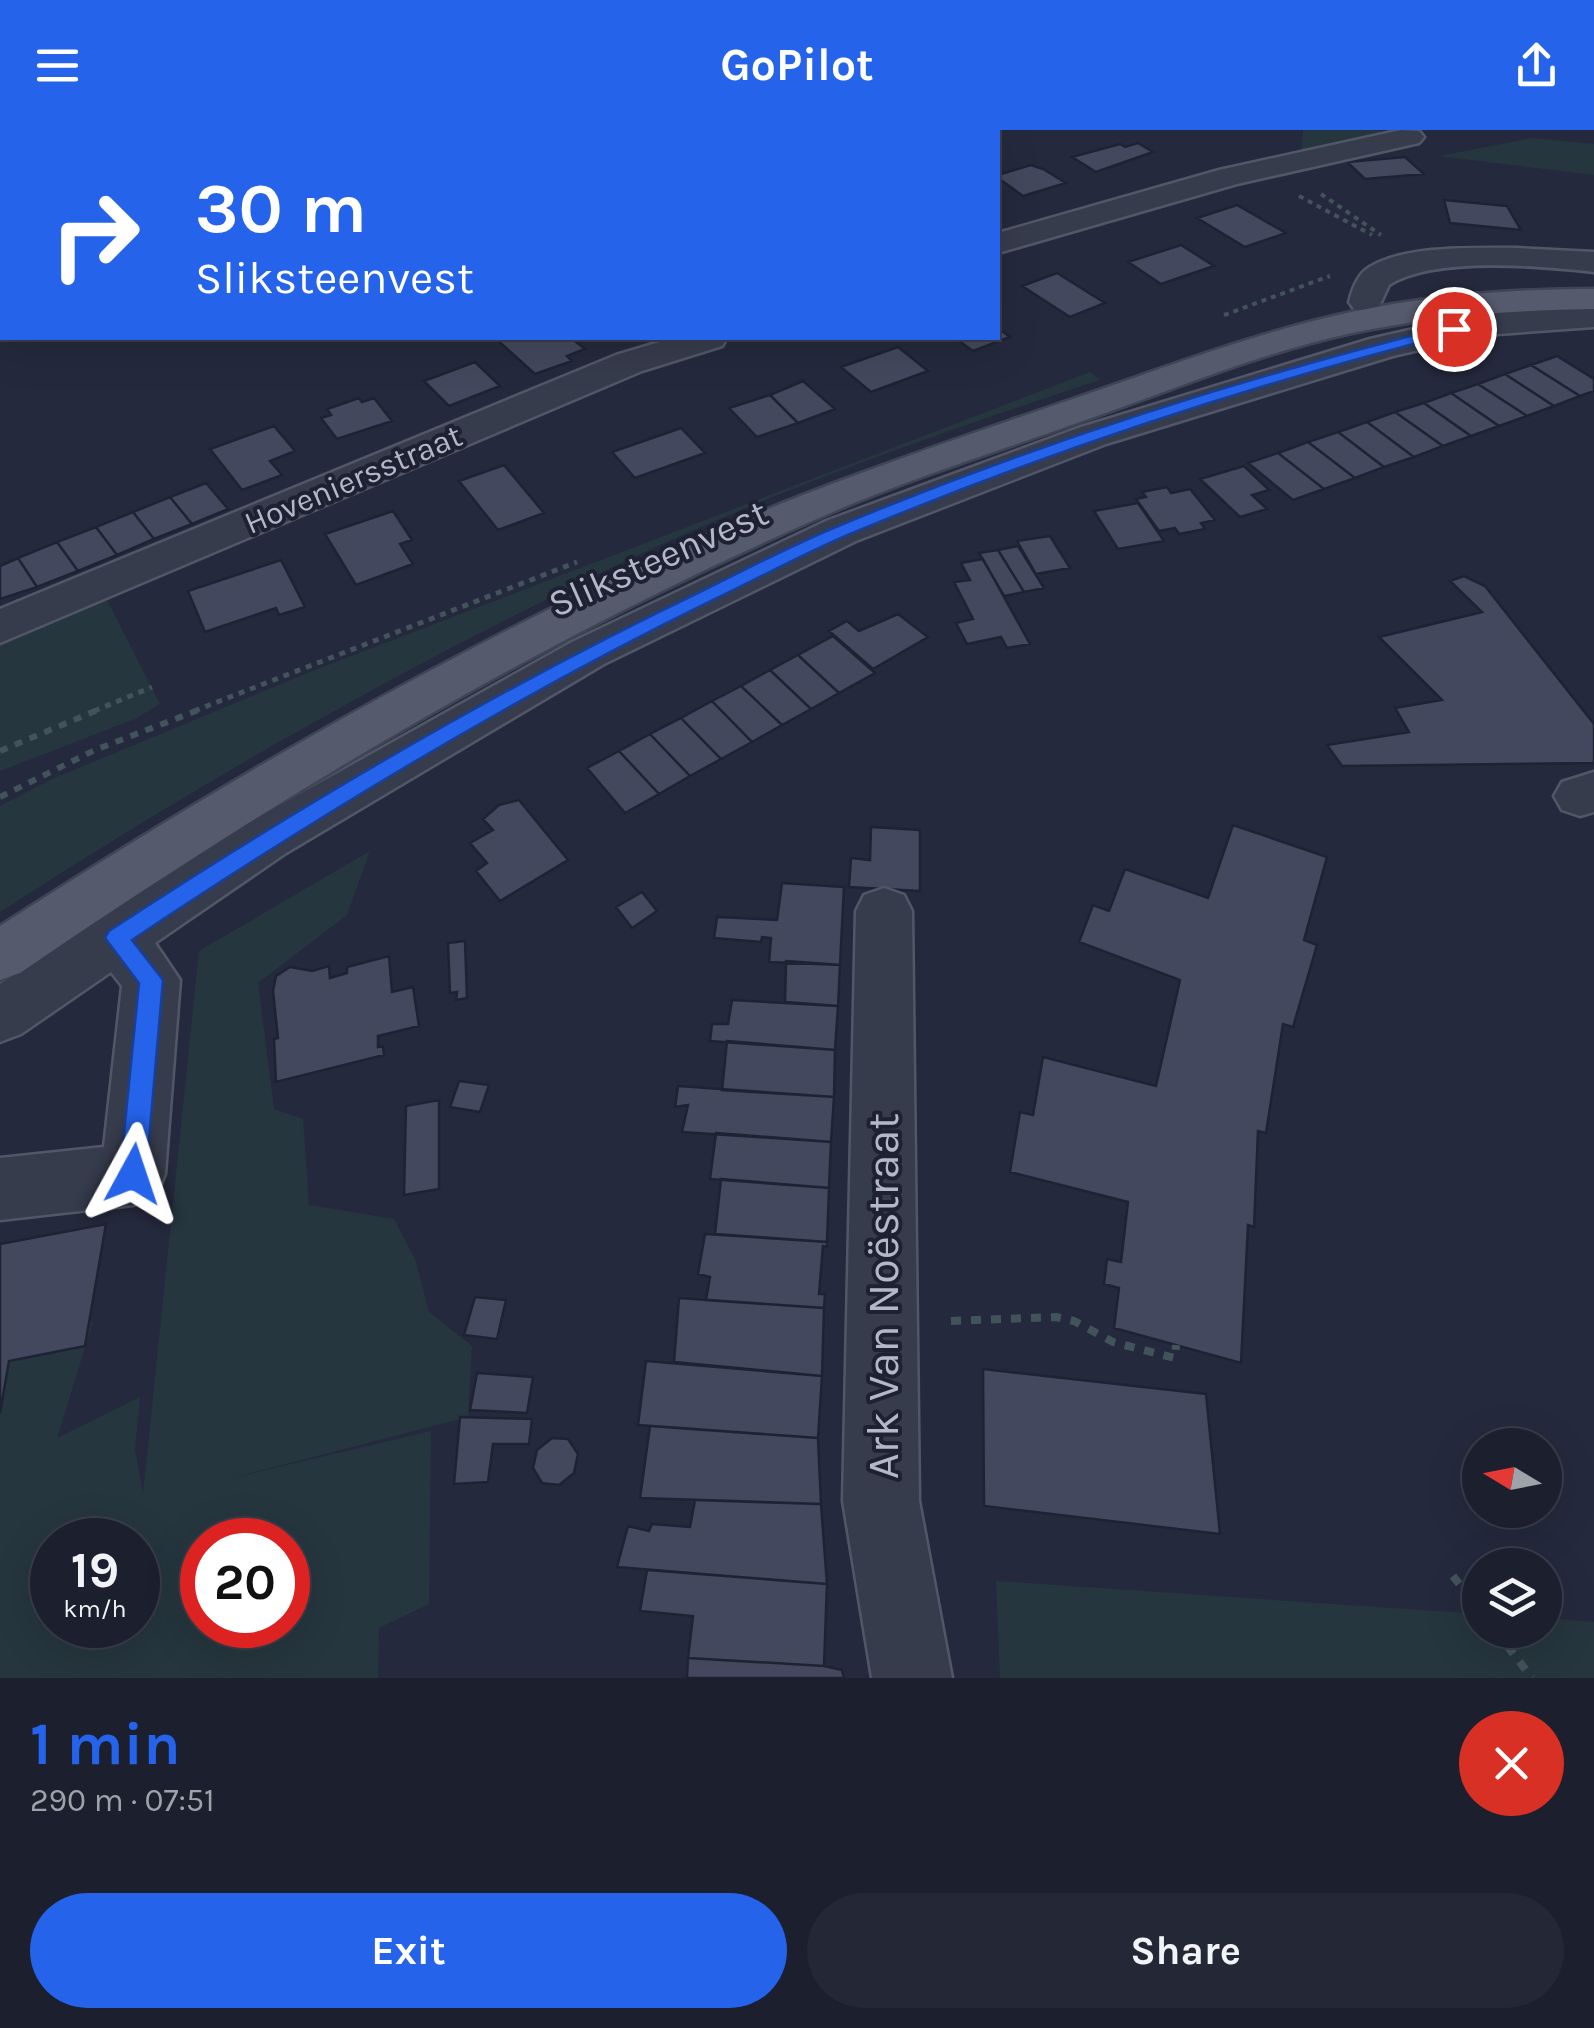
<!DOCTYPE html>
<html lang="en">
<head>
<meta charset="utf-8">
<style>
	:root { --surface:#1b1f2e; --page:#242736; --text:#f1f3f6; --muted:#a0a2aa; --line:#393d4a; --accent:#2563eb }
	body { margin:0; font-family:Karla,sans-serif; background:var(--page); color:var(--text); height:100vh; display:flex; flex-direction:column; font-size:38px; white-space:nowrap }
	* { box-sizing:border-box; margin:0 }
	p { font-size:32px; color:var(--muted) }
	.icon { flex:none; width:55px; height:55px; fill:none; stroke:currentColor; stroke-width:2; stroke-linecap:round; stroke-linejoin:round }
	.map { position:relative; height:1548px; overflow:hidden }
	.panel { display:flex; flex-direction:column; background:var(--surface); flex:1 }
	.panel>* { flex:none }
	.top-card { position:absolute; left:0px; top:0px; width:1000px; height:210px; box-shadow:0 10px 40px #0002,0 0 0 2px var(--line); background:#2563eb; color:#fff; overflow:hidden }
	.needle { width:65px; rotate:280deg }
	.fabs { position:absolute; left:1462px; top:1298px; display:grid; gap:20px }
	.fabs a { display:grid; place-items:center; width:100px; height:100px; border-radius:50%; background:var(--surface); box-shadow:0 10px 40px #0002,0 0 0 2px var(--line); font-size:50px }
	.speed { position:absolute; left:30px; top:1388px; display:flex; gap:20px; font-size:50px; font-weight:700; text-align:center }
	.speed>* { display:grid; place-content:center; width:130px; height:130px; border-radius:50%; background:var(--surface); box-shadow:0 10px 40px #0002,0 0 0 2px var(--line); line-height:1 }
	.speed small { font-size:25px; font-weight:400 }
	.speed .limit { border:15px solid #d22; background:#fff; color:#111 }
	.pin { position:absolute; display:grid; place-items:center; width:85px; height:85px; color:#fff; margin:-42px; border:5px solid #fff; border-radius:50%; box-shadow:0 2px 10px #0007 }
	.me { position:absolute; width:110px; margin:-55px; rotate:5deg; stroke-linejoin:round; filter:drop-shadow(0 0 8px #0008) }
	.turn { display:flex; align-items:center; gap:35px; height:210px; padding:0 30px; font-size:45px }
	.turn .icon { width:130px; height:130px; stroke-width:2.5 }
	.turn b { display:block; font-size:70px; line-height:85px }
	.round { display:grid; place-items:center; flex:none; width:105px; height:105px; border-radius:52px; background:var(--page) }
	.summary { display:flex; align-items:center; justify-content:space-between; height:170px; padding:0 30px }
	h1 { font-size:60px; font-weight:700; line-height:75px; color:var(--accent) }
	.button { display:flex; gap:20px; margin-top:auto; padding:20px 30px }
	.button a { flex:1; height:115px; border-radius:60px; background:var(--accent); color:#fff; font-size:40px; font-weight:700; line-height:115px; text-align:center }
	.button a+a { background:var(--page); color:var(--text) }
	header { display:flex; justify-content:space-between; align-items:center; height:130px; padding:0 30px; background:var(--accent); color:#fff; font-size:45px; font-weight:700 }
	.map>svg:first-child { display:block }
	.green { fill:#26363e; fill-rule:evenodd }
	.building { fill:#43485e; stroke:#1e2334; stroke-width:2.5 }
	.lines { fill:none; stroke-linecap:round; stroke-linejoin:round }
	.minor-casing { stroke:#525768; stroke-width:5 }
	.major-casing { stroke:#404556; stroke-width:5 }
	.path-far3 { stroke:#43535b; stroke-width:4; stroke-dasharray:5 5; stroke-linecap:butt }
	.path-far2 { stroke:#43535b; stroke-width:5; stroke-dasharray:6 6; stroke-linecap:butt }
	.path-far1 { stroke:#43535b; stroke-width:6; stroke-dasharray:8 8; stroke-linecap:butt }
	.path { stroke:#43535b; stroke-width:8; stroke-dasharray:10 10; stroke-linecap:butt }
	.minor { fill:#373c4d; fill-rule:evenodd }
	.major { fill:#555a6d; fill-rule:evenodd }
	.route { fill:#2563eb; stroke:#184099; stroke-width:2.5 }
	.labels { text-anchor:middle; stroke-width:8; stroke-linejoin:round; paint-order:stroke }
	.far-street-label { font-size:32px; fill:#b3b7c8; stroke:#1d2132 }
	.street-label { font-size:38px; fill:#b3b7c8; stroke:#1d2132 }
	.near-street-label { font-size:45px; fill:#b3b7c8; stroke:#1d2132 }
</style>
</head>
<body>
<header><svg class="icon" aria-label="menu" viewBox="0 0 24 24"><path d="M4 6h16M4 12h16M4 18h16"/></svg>GoPilot<svg class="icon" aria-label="share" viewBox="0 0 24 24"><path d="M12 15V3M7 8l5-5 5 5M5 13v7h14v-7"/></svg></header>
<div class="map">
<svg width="1594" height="1548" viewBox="0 0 1594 1548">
	<rect width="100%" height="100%" fill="#24293d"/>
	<path class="green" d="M1303 0H1379L1388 6 1301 23Z
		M1532 8 1594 14V45L1439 26Z
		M1090 242 1100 250C926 307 750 369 586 450 384 548 188 660 0 782V676L52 649 320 538Z
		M104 464 160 574 135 589 0 641V509Z
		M370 721 347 785 258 853 274 979 303 989 309 1075 394 1089 415 1129 429 1182 472 1216 468 1287 228 1349 431 1301 429 1474 379 1498 378 1548H0V1277L14 1206 93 1192 57 1308 140 1267 135 1319 143 1364 199 821ZM52 1410H138V1495H52ZM202 1410H288V1495H202Z
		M996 1451 1480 1484V1500H1545V1488L1594 1492V1548H1000Z"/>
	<path class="building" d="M1138 13 1153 22 1096 42 1072 27 1120 14 1125 17Z
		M1405 27 1424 44 1365 49 1347 32Z
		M1031 35 1043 39 1066 53 1023 66 998 48V45Z
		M1444 70 1507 76 1521 100 1450 93Z
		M1237 75 1286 103 1245 117 1197 88Z
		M1181 115 1214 136 1161 154 1128 132Z
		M1057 143 1105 173 1070 187 1022 156Z
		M998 198 1010 207 973 221 955 208H998Z
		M495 208H571L585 219 567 226 572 231 535 244Z
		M898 217 928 241 871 262 841 237Z
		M1557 226 1594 249V261L1580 266 1531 235Z
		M475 232 500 256 449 276 424 251Z
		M1531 235 1580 266 1554 276 1505 244Z
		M1505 244 1554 276 1527 286 1478 254Z
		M803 251 835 279 798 293 770 265Z
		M1478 254 1527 286 1499 296 1451 263Z
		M1451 263 1499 296 1471 306 1424 273Z
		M770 265 798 293 757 307 729 278Z
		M359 268 362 272 374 268 392 291 337 309 321 288 331 285 327 279Z
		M1424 273 1471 306 1443 316 1395 282Z
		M1395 282 1443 316 1414 327 1367 292Z
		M1367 292 1414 327 1384 337 1338 302Z
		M274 296 295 321 270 331 282 345 242 360 210 319Z
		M681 298 705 323 635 348 612 322Z
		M1338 302 1384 337 1355 348 1308 312Z
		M1308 312 1355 348 1324 359 1278 323Z
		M1278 323 1324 359 1293 370 1248 333Z
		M504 335 544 383 498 400 459 351Z
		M1244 336 1269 360 1252 365 1267 379 1240 387 1200 349Z
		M206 353 228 379 192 394 170 367Z
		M1167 357 1171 363 1190 359 1215 390 1201 393 1205 399 1179 404 1175 398 1159 401 1136 369 1146 367 1142 362Z
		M170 367 192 394 154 409 133 382Z
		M1138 373 1164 411 1118 419 1094 381Z
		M393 381 412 410 400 414 413 434 356 455 325 404Z
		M133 382 154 409 117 425 96 397Z
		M96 397 117 425 78 441 57 412Z
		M1050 406 1070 438 1036 444 1017 411Z
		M57 412 78 441 37 457 18 428Z
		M1018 416 1044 458 1024 462 998 420Z
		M998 420 1024 462 1004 466 979 423Z
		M18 428 37 457 0 469V436Z
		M983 429 1030 514 1007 518 1001 507 967 514 956 493 973 489 954 452 970 450 961 433Z
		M281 430 305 477 279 485 276 478 205 502 188 461Z
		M1464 446 1485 456 1594 594V633L1342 636 1327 615 1409 602 1395 578 1442 570 1379 507 1482 482 1450 451Z
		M898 484 928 507 873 539 829 501 847 491 859 501Z
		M833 506 875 543 839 563 798 525Z
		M798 525 839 563 811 579 770 540Z
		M770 540 811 579 782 595 741 556Z
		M741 556 782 595 752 612 712 571Z
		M712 571 752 612 721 629 681 588Z
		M681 588 721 629 690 646 650 604Z
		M650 604 690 646 659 664 619 621Z
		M619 621 659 664 625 683 587 638Z
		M519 670 568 730 500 771 476 741 487 733 470 713 493 700 483 689 499 675Z
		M1233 695 1327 727 1304 810 1317 815 1293 897 1283 894 1266 1003 1258 1001 1254 1097 1248 1095 1241 1233 1114 1198 1119 1158 1104 1154 1107 1129 1121 1132 1128 1072 1010 1042 1020 982 1033 985 1043 927 1156 956 1180 850 1079 812 1093 775 1109 781 1125 739 1208 768Z
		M871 697 920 700V761L849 757 851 728 870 730Z
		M782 753 844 757 840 835 769 832 771 808 762 807 761 812 714 808 717 787 777 790Z
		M642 762 657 781 632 798 616 777Z
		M465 811 467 868 456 870 457 862 450 863 448 813Z
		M389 826 392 862 413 857 419 896 378 906V917L383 916 384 925 276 952 274 909 278 908 273 861 276 846 290 837 312 841 329 836 330 848 347 843V837Z
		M786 831 840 835 838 876 785 872Z
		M732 870 838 876 835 920 710 911 712 894H728Z
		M727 911 835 920 834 967 722 960Z
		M459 951 489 955 480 982 450 977Z
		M678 956 834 967 831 1012 682 1002 688 975 675 977Z
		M439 970V1059L404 1065 406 976Z
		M716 1003 831 1012 829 1058 710 1049Z
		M721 1049 829 1058 827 1112 715 1104Z
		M106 1094 85 1216 9 1231 0 1283V1114Z
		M705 1104 827 1112V1117L823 1116 819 1164H825L824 1178 706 1170 710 1147 698 1144Z
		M475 1167 506 1170 497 1209 464 1205Z
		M679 1168 824 1178 822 1246 674 1232Z
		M646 1231 822 1246 818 1308 638 1295Z
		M983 1239 1206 1264 1220 1404 984 1376Z
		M477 1243 533 1247 527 1283 470 1280Z
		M460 1287 532 1289 529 1314H493L488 1352 454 1354Z
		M650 1296 818 1308 821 1374 640 1368Z
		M552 1308 568 1309 578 1324 574 1343 559 1355 542 1353 533 1338 537 1320Z
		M695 1370 821 1374 827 1454 617 1437 628 1396 649 1401 652 1394 690 1397Z
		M647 1440 827 1454 824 1536 688 1528 693 1486 640 1481Z
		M688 1528 824 1536 842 1540 844 1548H687Z"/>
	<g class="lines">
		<defs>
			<path id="minor" d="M837 0H869L871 2H839Z
				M1401 0 1419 1 1424 7 1419 13 1237 54 998 123V103L1219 40Z
				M1516 118 1594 122V142C1541 136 1434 126 1389 155L1378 179 1366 182 1354 179 1349 172C1352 160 1357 145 1368 138 1403 115 1475 118 1516 118Z
				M1594 175V197L1484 205 1393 226 1106 314 856 411 604 534 286 723 155 813 180 850 165 1044 156 1066 133 1075 0 1090V1028L104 1017 122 856 111 842 21 904 0 912V854L248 693 572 512 826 391 1078 298 1370 209 1484 183Z
				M673 208H727L722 216 642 241 0 513V479L616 225Z
				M1594 642V682L1580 686 1562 680 1554 666 1562 652Z
				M884 758 904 765 912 781 919 1371 952 1548H872L843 1371 856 781 864 765Z"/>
			<path id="major" d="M1594 159V179C1513 180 1432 186 1352 203 1259 223 1170 261 1080 292 998 321 915 347 835 381 546 505 279 666 20 843L0 850V796C223 652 451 520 693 411 810 358 931 318 1052 276 1151 243 1249 204 1351 182 1431 165 1513 159 1594 159Z"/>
		</defs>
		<use href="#minor" class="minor-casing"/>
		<use href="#major" class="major-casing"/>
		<path class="path-far3" d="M1321 64 1381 105
			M1299 66 1372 105
			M1224 185 1330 146"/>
		<path class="path-far2" d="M94 581 152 557
			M194 581 577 432"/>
		<path class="path-far1" d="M0 621 100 579
			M0 667 95 620 201 579"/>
		<path class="path" d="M951 1191 1056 1187 1074 1191 1113 1212 1175 1228 1176 1215
			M1453 1446 1480 1481
			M1495 1500 1532 1548"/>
		<use href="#minor" class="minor"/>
		<use href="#major" class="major"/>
	</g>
	<path class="route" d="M1454 195 1462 199 1460 202C1253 254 1047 322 850 404 803 424 759 448 713 470 512 568 319 685 132 810L163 850 146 1044 142 1052 133 1056 123 1052 120 1044 139 853 105 808 109 801C301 675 499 558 706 459 749 438 792 415 836 397 1035 314 1245 247 1454 195Z"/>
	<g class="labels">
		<g class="far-street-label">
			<text transform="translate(353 349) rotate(-23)" y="11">Hoveniersstraat</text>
		</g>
		<g class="street-label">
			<text transform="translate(658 428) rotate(-24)" y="13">Sliksteenvest</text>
		</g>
		<g class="near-street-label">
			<text transform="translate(882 1166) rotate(-90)" y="16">Ark Van Noëstraat</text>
		</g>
	</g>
</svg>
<div class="fabs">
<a><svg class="needle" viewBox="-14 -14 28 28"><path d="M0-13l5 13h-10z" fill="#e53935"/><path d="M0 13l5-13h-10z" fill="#a0a2aa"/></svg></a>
<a><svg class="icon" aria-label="layers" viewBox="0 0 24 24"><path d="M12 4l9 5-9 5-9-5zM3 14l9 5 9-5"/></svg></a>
</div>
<div class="speed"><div>19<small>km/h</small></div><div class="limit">20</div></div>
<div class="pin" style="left:1454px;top:199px;background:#d93025"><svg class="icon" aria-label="arrive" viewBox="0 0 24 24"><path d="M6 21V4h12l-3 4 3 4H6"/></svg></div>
<svg class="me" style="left:133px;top:1044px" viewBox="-20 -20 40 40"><path d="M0-17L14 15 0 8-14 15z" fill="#2563eb" stroke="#fff" stroke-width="4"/></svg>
<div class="top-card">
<div class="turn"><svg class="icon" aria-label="right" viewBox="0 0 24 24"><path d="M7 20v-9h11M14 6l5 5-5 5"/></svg><div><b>30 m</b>Sliksteenvest</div></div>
</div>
</div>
<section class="panel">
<div class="summary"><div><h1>1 min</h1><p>290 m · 07:51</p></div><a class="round" style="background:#d93025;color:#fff"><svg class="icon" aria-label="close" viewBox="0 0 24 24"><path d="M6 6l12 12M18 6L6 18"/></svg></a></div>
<div class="button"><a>Exit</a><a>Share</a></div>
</section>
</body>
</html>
